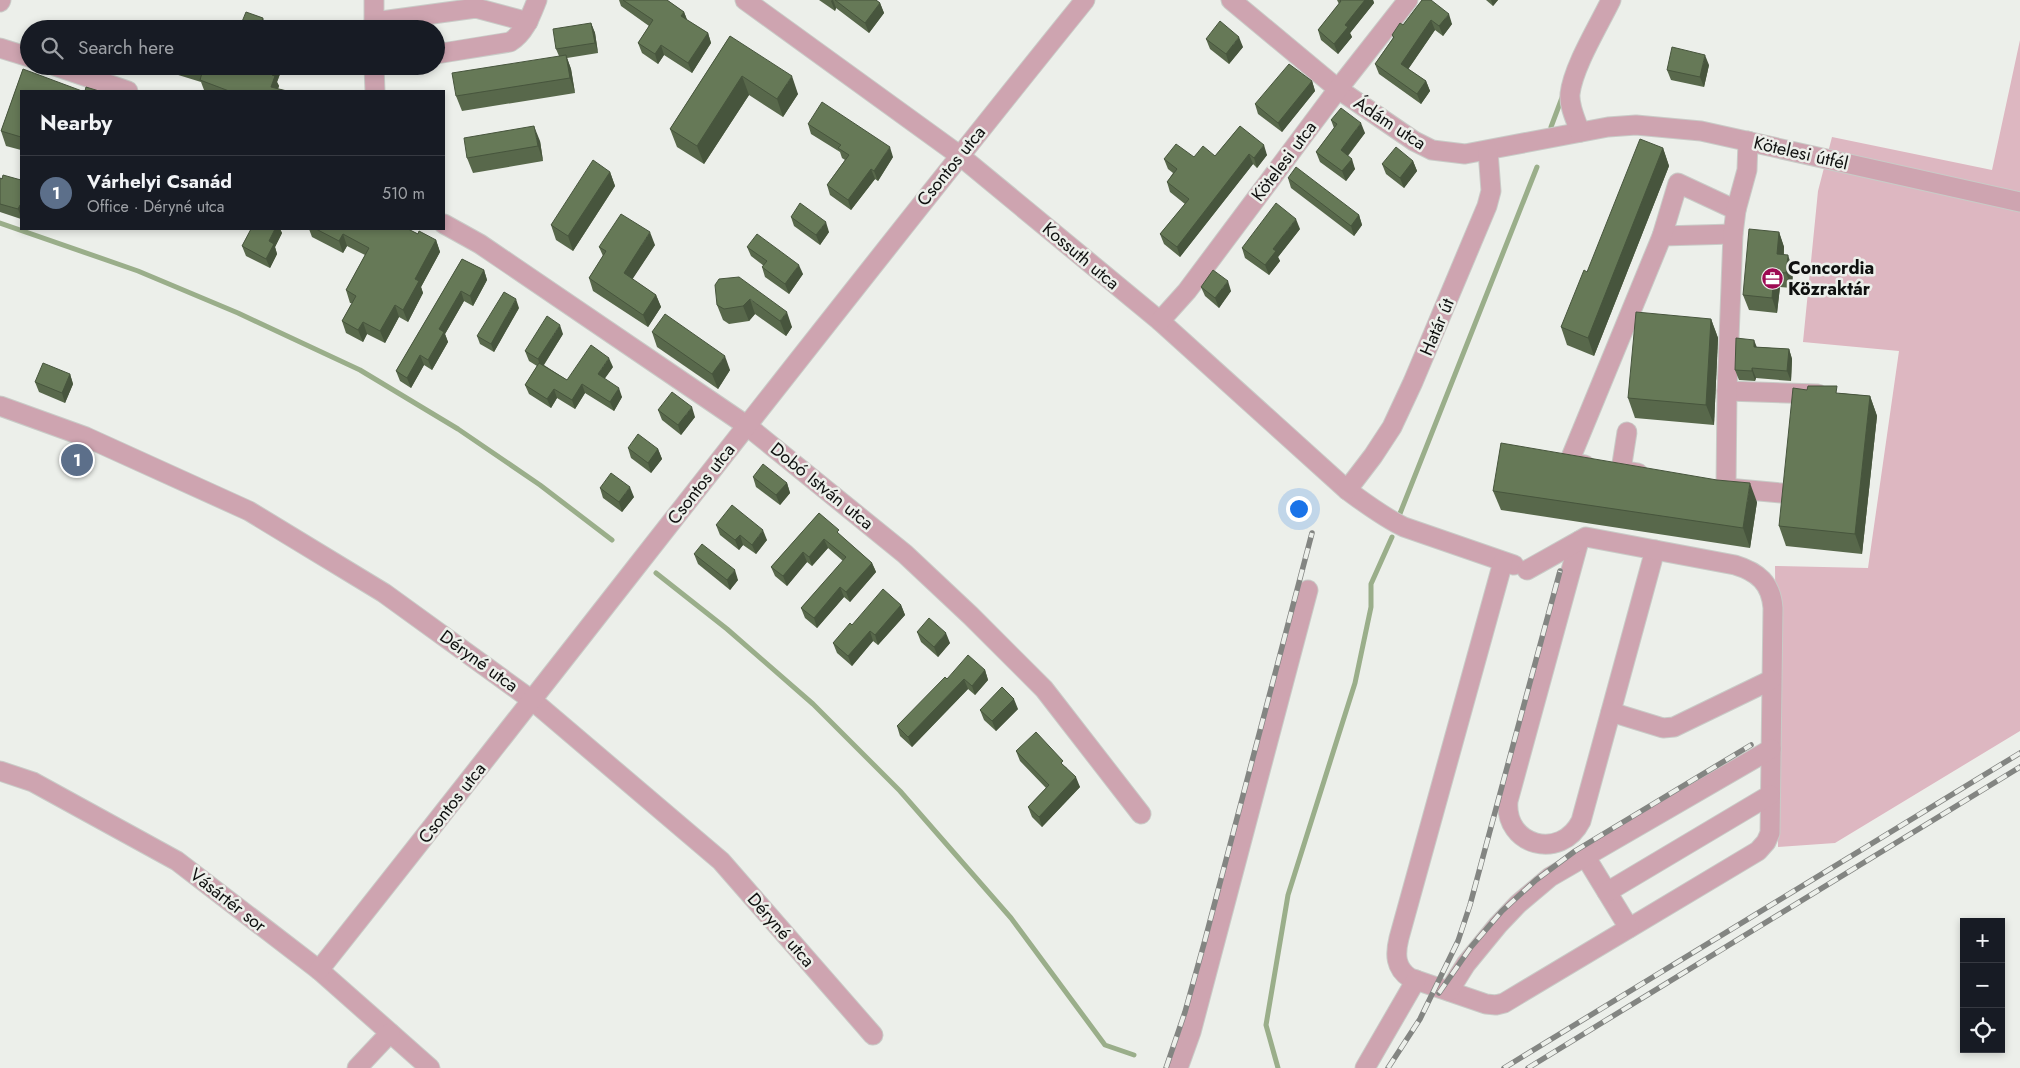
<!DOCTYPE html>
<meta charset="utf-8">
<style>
body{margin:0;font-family:Jost,sans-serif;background:#20242c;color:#f1f3f6}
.controls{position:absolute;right:15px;bottom:15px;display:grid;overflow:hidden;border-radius:0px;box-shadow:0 2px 8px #0003}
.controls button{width:45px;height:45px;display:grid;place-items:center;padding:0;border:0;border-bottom:1px solid #363941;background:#171b24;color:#f1f3f6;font:25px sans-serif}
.you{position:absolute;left:1298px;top:508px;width:18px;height:18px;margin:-12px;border:4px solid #fff;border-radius:50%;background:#1a73e8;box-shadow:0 0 0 8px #1a73e833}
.badge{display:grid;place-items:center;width:32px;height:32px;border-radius:50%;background:#8c9099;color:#fff;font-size:16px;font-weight:700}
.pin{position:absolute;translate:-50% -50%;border:2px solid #fff;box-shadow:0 1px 5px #0006}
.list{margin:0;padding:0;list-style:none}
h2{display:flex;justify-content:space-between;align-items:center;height:65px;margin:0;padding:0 20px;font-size:21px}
h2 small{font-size:16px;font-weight:400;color:#9ea1a6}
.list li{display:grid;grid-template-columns:32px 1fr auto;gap:15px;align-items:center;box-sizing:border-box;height:75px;padding:0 20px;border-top:1px solid #363941}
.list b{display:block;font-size:19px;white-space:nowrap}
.list p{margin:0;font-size:16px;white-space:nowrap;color:#9ea1a6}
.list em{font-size:16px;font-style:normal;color:#9ea1a6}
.icon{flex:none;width:28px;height:28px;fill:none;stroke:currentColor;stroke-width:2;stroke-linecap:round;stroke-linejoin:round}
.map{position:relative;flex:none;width:2020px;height:1068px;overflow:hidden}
.search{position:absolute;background:#171b24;box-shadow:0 2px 8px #0003;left:20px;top:20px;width:425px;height:55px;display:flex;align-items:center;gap:12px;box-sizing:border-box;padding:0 18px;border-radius:28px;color:#9ea1a6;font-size:19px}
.panel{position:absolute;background:#171b24;box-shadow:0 2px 8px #0003;left:20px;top:90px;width:425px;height:140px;border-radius:0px}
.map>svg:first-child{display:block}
.green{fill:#ddb7c1}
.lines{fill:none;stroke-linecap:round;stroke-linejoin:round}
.stream{stroke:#9aae8a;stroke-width:5}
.minor-casing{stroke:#c9cbc7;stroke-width:21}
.minor{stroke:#cea4b0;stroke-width:19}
.rail-casing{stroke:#838582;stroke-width:5.5}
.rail{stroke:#ecefea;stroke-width:4;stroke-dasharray:11;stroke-linecap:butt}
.wall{fill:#58684b}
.shaded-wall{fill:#47553d}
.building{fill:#667957;stroke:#47553d}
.labels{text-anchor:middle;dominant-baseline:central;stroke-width:5;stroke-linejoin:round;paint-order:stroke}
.street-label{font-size:18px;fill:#0f100f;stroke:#ecefea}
.poi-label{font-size:18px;font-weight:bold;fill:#0f100f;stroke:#ecefea;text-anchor:start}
</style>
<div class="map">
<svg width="2020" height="1068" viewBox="0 0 2020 1068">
<rect width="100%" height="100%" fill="#ecefea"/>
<polygon class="green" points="2020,40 2020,731 1835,843 1778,847 1775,566 1868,568 1899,351 1803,342 1818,191 1832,137 1992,170"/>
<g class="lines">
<g class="stream">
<polyline points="1551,127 1563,95"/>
<polyline points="0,223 138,271 238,313 360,370 458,429 540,485 612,540"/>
<polyline points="1399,516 1537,167"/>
<polyline points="656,573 727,629 813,704 900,791 1011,918 1105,1045 1134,1055"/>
<polyline points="1278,1068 1266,1025 1288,895 1355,683 1371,607 1371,584 1392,537"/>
</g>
<defs>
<g id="minor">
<polyline points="374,0 374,29"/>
<path d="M745,0L959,155L1160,321L1347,490C1365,503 1383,517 1404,527L1514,565"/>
<polyline points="1231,0 1338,89 1414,141 1432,150 1465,154 1608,127 1636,125 1701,131 2020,202"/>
<polyline points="0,2 1,0"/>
<polyline points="374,22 476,8 528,22"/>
<polyline points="0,48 29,57"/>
<path d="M436,54L510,42C525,33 531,15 537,0"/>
<polyline points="55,66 128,91"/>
<polyline points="374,66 375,91"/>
<path d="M1580,132C1576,120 1569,107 1570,94C1573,67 1599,25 1611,0"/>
<polyline points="444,224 480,244 746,425 905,554 971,616 1044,689 1141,814"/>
<polyline points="1662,236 1733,234"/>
<polyline points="1160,321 1187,291 1338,89 1408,0"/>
<polyline points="1727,391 1818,394"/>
<polyline points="0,406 86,437 249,511 384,593 533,701 721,861 873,1035"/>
<polyline points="1627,432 1621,470 1638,473"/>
<polyline points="1585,465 1569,462 1662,236 1678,183 1736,210"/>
<polyline points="1726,488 1727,391 1733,234 1736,210 1747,170 1748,141"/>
<polyline points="1727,488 1781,493"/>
<polyline points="1347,490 1373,456 1392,427 1413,382 1487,206 1491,191 1488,151"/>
<path d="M1579,541L1508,801C1504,846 1561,861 1581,821L1655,550"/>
<path d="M1503,562L1399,938C1395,954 1395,968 1410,978L1486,1004L1496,1005L1504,1003L1758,851L1766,842L1770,833L1773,608C1771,583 1758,572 1735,565L1586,537L1527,570"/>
<polyline points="1611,712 1663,728 1674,727 1771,680"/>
<polyline points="0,771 33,782 177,861 319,970 430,1068"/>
<polyline points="1585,856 1629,928"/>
<polyline points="1607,892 1770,795"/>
<path d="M319,970C575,648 826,320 1085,0"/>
<polyline points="1449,991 1466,964 1498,925 1518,904 1550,877 1771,749"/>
<polyline points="357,1068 390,1033"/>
<polyline points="1178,1068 1191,1032 1308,590"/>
<polyline points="1365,1068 1416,980"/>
</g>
</defs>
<use href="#minor" class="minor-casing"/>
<use href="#minor" class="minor"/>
<defs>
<g id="rail">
<polyline points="1439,993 1471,947 1502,911 1536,880 1575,851 1751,745"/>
<polyline points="1166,1068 1185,1012 1205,940 1312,533"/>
<polyline points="1388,1068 1420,1019 1458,941 1470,905 1560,571"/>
<polyline points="1504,1068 2020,753"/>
<polyline points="1528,1068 2020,767"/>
</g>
</defs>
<use href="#rail" class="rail-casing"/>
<use href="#rail" class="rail"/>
</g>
<g class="wall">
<polygon points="619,0 667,0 684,12 687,20 708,33 711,43 692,73 664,55 658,64 642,53 638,43 649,26 621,6"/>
<polygon points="819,0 876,0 880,3 884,13 869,33 836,8 835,11"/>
<polygon points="1337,0 1373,0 1374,3 1350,33 1352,37 1338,54 1321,40 1318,30 1339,4"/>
<polygon points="1422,0 1452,24 1443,36 1435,30 1408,69 1426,81 1430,91 1421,104 1379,74 1375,64 1393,38 1392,35 1403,25"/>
<polygon points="1486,0 1498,0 1493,6"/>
<polygon points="591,23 595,33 598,53 567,58 571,69 575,93 462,111 456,96 559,56 556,49"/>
<polygon points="730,36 798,94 783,117 749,95 704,164 677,147 670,129"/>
<polygon points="1206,39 1243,47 1229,64 1210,49"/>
<polygon points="1709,65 1704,87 1671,80 1667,70"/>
<polygon points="149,66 283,66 277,82 279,86 278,89 287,91 207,91 204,90 201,82"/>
<polygon points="23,69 21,91 21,150 6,146 1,131"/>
<polygon points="1312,81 1315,91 1282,132 1258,114 1255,104"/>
<polygon points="1331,120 1365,133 1348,156 1355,169 1346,181 1320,162 1316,152 1334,128"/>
<polygon points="808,124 893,157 878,181 875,179 851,210 830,195 827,185 845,160 842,158 840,152 811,134"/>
<polygon points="1240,126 1267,155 1257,168 1253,164 1180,257 1164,244 1160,234 1185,204 1170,192 1167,182 1173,173 1168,169 1164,159 1215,156"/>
<polygon points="540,141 543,161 473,173 467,158"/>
<polygon points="1663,148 1669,166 1594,356 1567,345 1561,327 1587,272"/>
<polygon points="1413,161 1417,171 1404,188 1386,174 1382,164"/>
<polygon points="610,172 615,186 573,251 556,240 551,225"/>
<polygon points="0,178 21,180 21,219 0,212"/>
<polygon points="1288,178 1359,215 1362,225 1354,236 1291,188"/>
<polygon points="791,217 829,232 820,245 794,226"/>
<polygon points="251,229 280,229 282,233 275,247 277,254 270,268 246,256 242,246"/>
<polygon points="309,229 408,229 418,234 436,240 440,252 421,287 423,293 408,322 399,317 385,343 367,334 363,342 346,333 342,321 352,303 350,303 346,290 365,255 347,246 343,253 312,237"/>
<polygon points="1300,229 1278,257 1280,261 1269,275 1245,258 1242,248"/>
<polygon points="1779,232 1784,247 1784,254 1793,270 1792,288 1780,287 1777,313 1749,310 1743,295"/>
<polygon points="655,245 632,279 656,295 661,307 648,327 593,291 589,278 603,256 599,247"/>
<polygon points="747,247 803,274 789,294 765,277 762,267 764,266 751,256"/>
<polygon points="462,259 484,270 487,280 473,306 464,301 445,334 448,342 432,370 424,365 411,388 400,381 396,371"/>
<polygon points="719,279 792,327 786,336 755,314 749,321 729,324 723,320 717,305"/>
<polygon points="1201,287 1231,291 1219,308 1205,296"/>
<polygon points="519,308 494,352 480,344 477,336"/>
<polygon points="1711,319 1718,338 1714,425 1635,418 1628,398"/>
<polygon points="652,332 730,370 718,389 657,347"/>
<polygon points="563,334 544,365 567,380 613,367 604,379 622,397 614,411 585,393 575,409 557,398 551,408 529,394 525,385 537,366 529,361 525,351"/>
<polygon points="1757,347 1789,349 1792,359 1791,381 1756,378 1755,381 1739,380 1735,370"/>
<polygon points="70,374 73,384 65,403 39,392 35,382"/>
<polygon points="1839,393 1870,396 1877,416 1862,554 1786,546 1779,526"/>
<polygon points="658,410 695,417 681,435 662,420"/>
<polygon points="628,448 658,449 662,459 651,473 631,458"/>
<polygon points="753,477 787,483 790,493 780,505 756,487"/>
<polygon points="600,488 634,497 622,512 603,498"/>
<polygon points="1493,491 1757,502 1750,548 1501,510"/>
<polygon points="819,513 841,536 872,563 876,572 850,602 844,597 817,628 805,618 801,608 843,561 828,548 812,566 807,562 787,586 775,576 771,567"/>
<polygon points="716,525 767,540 756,554 743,545 739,550 720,535"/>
<polygon points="694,554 738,580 730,590 698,564"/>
<polygon points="901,605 905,615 878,645 873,641 852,666 837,653 833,643 852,625"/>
<polygon points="917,632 950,643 938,657 921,642"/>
<polygon points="985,670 988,680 975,695 968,689 912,747 900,736 897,726 947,679"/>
<polygon points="1018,709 996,731 984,720 980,710"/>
<polygon points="1016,751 1066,767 1080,787 1042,827 1032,817 1028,807 1046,788 1020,761"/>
</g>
<g class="shaded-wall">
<polygon points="832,0 833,0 836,8 835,11 831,1"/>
<polygon points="1365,0 1373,0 1374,3 1350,33 1352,37 1338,54 1334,44 1345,25"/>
<polygon points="1491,0 1498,0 1493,6"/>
<polygon points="880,3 884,13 869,33 865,23"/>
<polygon points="684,12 688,22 681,16"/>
<polygon points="1449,14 1452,24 1443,36 1439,26"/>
<polygon points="263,18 267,29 259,29"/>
<polygon points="1431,20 1435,30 1405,74 1401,64"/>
<polygon points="591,23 595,33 598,53 595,43"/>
<polygon points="708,33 711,43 692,73 688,63"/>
<polygon points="1239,37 1243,47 1229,64 1226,54"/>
<polygon points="661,45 664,55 658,64 655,54"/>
<polygon points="566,55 571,69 575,93 570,78"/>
<polygon points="1705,55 1709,65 1704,87 1700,77"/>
<polygon points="276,66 283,66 277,82 279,86 277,91 271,87 272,75"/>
<polygon points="742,76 749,95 704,164 697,146"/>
<polygon points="792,76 798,94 783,117 777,99"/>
<polygon points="1312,81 1315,91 1282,132 1278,123"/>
<polygon points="1426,81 1430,91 1421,104 1417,94"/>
<polygon points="1361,123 1365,133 1344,160 1341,150"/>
<polygon points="534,126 540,141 543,161 538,146"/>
<polygon points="1264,145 1267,155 1257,168 1254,158"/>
<polygon points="890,147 893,157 878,181 874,171"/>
<polygon points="1663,148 1669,166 1594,356 1588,338"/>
<polygon points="1249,154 1253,164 1180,257 1177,247"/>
<polygon points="1352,159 1355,169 1346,181 1342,171"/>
<polygon points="1413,161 1417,171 1404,188 1400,178"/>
<polygon points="871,169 875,179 851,210 848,200"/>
<polygon points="610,172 615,186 573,251 568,236"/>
<polygon points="20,205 21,210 21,217 18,209"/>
<polygon points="1359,215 1362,225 1354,236 1351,226"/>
<polygon points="1296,219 1300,229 1278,257 1280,261 1269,275 1265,265 1273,249"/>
<polygon points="826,222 829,232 820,245 816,235"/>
<polygon points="275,229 280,229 282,233 275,247 277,254 270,268 266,259 269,241"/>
<polygon points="650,232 655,245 628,286 624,273"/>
<polygon points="1779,232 1784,247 1782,269 1777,254"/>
<polygon points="343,234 347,246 343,253 339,241"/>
<polygon points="436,240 440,252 421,287 423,293 408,322 403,310 415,279"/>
<polygon points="1788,255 1793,270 1792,288 1786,273"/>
<polygon points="799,265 803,274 789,294 785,284"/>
<polygon points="484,270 487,280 473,306 470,296"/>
<polygon points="1774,272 1780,287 1777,313 1772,298"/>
<polygon points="1228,281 1231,291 1219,308 1215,298"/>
<polygon points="461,291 464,301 445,334 448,342 432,370 428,360 439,329"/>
<polygon points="656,295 661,307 648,327 643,315"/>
<polygon points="516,299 519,308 494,352 491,344"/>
<polygon points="750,299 755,314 749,321 743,306"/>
<polygon points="395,305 399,317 385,343 380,331"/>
<polygon points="787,312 792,327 786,336 780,321"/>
<polygon points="1711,319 1718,338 1714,425 1706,405"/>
<polygon points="363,322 367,334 363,342 358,330"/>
<polygon points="560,325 563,334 541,369 538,359"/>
<polygon points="1754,340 1758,350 1754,347"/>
<polygon points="1789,349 1792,359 1791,381 1787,371"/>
<polygon points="420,355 424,365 411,388 407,378"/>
<polygon points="725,356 730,370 718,389 712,374"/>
<polygon points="609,358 613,367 601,384 598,374"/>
<polygon points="1752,368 1756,378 1755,381 1752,371"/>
<polygon points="70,374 73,384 65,403 62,393"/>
<polygon points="582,384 585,393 575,409 572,400"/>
<polygon points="619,388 622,397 614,411 610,402"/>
<polygon points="554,389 557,398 551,408 547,399"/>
<polygon points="1870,396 1877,416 1862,554 1855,534"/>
<polygon points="692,407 695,417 681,435 678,425"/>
<polygon points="658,449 662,459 651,473 648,463"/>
<polygon points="787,483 790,493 780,505 776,495"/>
<polygon points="1750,483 1757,502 1750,548 1743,528"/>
<polygon points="630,487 634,497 622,512 619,502"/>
<polygon points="763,530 767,540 756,554 752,545"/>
<polygon points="740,535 743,545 739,550 735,540"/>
<polygon points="824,539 828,548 812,566 809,557"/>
<polygon points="803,552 807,562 787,586 783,576"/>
<polygon points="872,563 876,572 850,602 846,592"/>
<polygon points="735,570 738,580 730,590 727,580"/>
<polygon points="840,587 844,597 817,628 814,618"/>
<polygon points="901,605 905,615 878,645 875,635"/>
<polygon points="870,631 873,641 852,666 848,656"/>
<polygon points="946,633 950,643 938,657 934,647"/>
<polygon points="985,670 988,680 975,695 972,686"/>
<polygon points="964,679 968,689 912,747 908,737"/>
<polygon points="1014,699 1018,709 996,731 992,721"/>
<polygon points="1076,777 1080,787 1042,827 1039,817"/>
</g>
<g class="building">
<polygon points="623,0 667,0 684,12 681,16 708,33 688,63 661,45 655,54 638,43 653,20"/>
<polygon points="835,0 876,0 880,3 865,23"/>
<polygon points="1340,0 1365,0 1345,25 1348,27 1334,44 1318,30 1341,1"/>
<polygon points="1422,0 1431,0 1449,14 1439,26 1431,20 1401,64 1426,81 1417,94 1375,64 1394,37 1392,35 1400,23 1403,25"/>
<polygon points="246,12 263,18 259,29 239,29"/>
<polygon points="1220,21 1239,37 1226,54 1206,39"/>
<polygon points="119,23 137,29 117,29"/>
<polygon points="591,23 595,43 556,49 553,29"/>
<polygon points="730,36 792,76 777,99 742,76 697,146 670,129"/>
<polygon points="1672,47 1705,55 1700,77 1667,70"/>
<polygon points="566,55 570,78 456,96 452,73"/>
<polygon points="1289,64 1312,81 1278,123 1255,104"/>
<polygon points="178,66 276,66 272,75 275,76 271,87 287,91 229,91 200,80 202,73"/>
<polygon points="23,69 82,91 21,91 21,137 1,131"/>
<polygon points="86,87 99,91 85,91"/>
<polygon points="822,102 890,147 874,171 871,169 848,200 827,185 849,155 838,148 841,145 808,124"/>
<polygon points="1341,108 1361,123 1341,150 1352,159 1342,171 1316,152 1337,124 1331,120"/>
<polygon points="534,126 538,146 467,158 464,138"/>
<polygon points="1240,126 1264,145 1254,158 1249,154 1177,247 1160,234 1189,199 1167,182 1177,169 1164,159 1176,144 1194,157 1203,146 1215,156"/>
<polygon points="1640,139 1663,148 1588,338 1561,327 1584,270 1587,272"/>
<polygon points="1396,147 1413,161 1400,178 1382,164"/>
<polygon points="593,160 610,172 568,236 551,225"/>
<polygon points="1296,167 1359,215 1351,226 1288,178"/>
<polygon points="3,175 21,180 21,206 20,205 18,209 0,204 0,178 2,179"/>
<polygon points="800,203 826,222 816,235 791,217"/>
<polygon points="1276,203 1296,219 1273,249 1276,251 1265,265 1242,248"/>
<polygon points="621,214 650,232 624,273 656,295 643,315 589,278 606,251 599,247"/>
<polygon points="251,229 275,229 269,241 274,244 266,259 242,246"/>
<polygon points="316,229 408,229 418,234 419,231 436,240 415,279 419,281 403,310 395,305 380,331 363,322 358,330 342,321 356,296 346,290 369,248 343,234 339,241"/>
<polygon points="1749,229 1779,232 1777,254 1788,255 1786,273 1774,272 1772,298 1743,295"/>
<polygon points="757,234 799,265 785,284 762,267 767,261 747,247"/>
<polygon points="462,259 484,270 470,296 461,291 439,329 444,332 428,360 420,355 407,378 396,371"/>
<polygon points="1213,270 1228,281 1215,298 1201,287"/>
<polygon points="739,277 787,312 780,321 750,299 743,306 724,309 717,305 715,285 719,279"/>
<polygon points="504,292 516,299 491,344 477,336"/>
<polygon points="1636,312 1711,319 1706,405 1628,398"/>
<polygon points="665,314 725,356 712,374 652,332"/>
<polygon points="547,316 560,325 538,359 525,351"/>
<polygon points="1736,338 1754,340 1754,347 1789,349 1787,371 1752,368 1752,371 1735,370"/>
<polygon points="591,345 609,358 598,374 619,388 610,402 582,384 572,400 554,389 547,399 525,385 539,363 567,380"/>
<polygon points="43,363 70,374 62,393 35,382"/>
<polygon points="1808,386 1837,386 1836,393 1870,396 1855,534 1779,526 1793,388 1807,390"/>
<polygon points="672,392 692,407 678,425 658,410"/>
<polygon points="638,434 658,449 648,463 628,448"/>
<polygon points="1501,443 1717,480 1750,483 1743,528 1493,491"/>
<polygon points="763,464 787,483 776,495 753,477"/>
<polygon points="611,473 630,487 619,502 600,488"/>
<polygon points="732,505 763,530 752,545 740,535 735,540 716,525"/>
<polygon points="819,513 839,530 837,532 872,563 846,592 840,587 814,618 801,608 846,557 824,539 809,557 803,552 783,576 771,567"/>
<polygon points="702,544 735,570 727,580 694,554"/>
<polygon points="883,589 901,605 875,635 870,631 848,656 833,643 850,623 852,625"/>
<polygon points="929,618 946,633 934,647 917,632"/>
<polygon points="968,655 985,670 972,686 964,679 908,737 897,726 945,677 947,679"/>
<polygon points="1002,687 1014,699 992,721 980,710"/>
<polygon points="1036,732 1063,761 1061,763 1076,777 1039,817 1028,807 1049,785 1016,751"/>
</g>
<defs>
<symbol id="office-disc" viewBox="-11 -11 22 22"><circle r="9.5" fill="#9e0a53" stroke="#ecefea"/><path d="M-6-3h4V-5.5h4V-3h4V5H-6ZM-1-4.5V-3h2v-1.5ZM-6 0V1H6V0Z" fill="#fff"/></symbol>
</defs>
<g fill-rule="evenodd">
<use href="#office-disc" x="1760" y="266" width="25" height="25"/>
</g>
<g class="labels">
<g class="street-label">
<text transform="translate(1390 123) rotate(33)">Ádám utca</text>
<text transform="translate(1801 153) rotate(13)">Kötelesi útfél</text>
<text transform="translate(1284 161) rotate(-53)">Kötelesi utca</text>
<text transform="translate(951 166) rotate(-51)">Csontos utca</text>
<text transform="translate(1081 256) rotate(40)">Kossuth utca</text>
<text transform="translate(1437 327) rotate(-67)">Határ út</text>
<text transform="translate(701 484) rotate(-52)">Csontos utca</text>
<text transform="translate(822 486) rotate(39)">Dobó István utca</text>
<text transform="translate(479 661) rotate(36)">Déryné utca</text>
<text transform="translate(452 803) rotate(-52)">Csontos utca</text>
<text transform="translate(228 900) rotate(38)">Vásártér sor</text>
<text transform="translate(781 930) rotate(49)">Déryné utca</text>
</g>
<g class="poi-label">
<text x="1788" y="268">Concordia<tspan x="1788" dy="21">Közraktár</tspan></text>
</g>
</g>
</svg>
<div class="controls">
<button>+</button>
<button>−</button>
<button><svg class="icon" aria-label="locate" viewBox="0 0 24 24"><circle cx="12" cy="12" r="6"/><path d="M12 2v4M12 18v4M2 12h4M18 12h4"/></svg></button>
</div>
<div class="you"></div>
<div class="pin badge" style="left:77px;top:460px;background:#5c6f8a">1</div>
<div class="search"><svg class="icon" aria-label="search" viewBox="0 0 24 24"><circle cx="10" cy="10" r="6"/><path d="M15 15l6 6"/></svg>Search here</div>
<section class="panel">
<h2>Nearby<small></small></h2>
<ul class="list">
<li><span class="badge" style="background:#5c6f8a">1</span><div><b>Várhelyi Csanád</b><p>Office · Déryné utca</p></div><em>510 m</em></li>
</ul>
</section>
</div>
